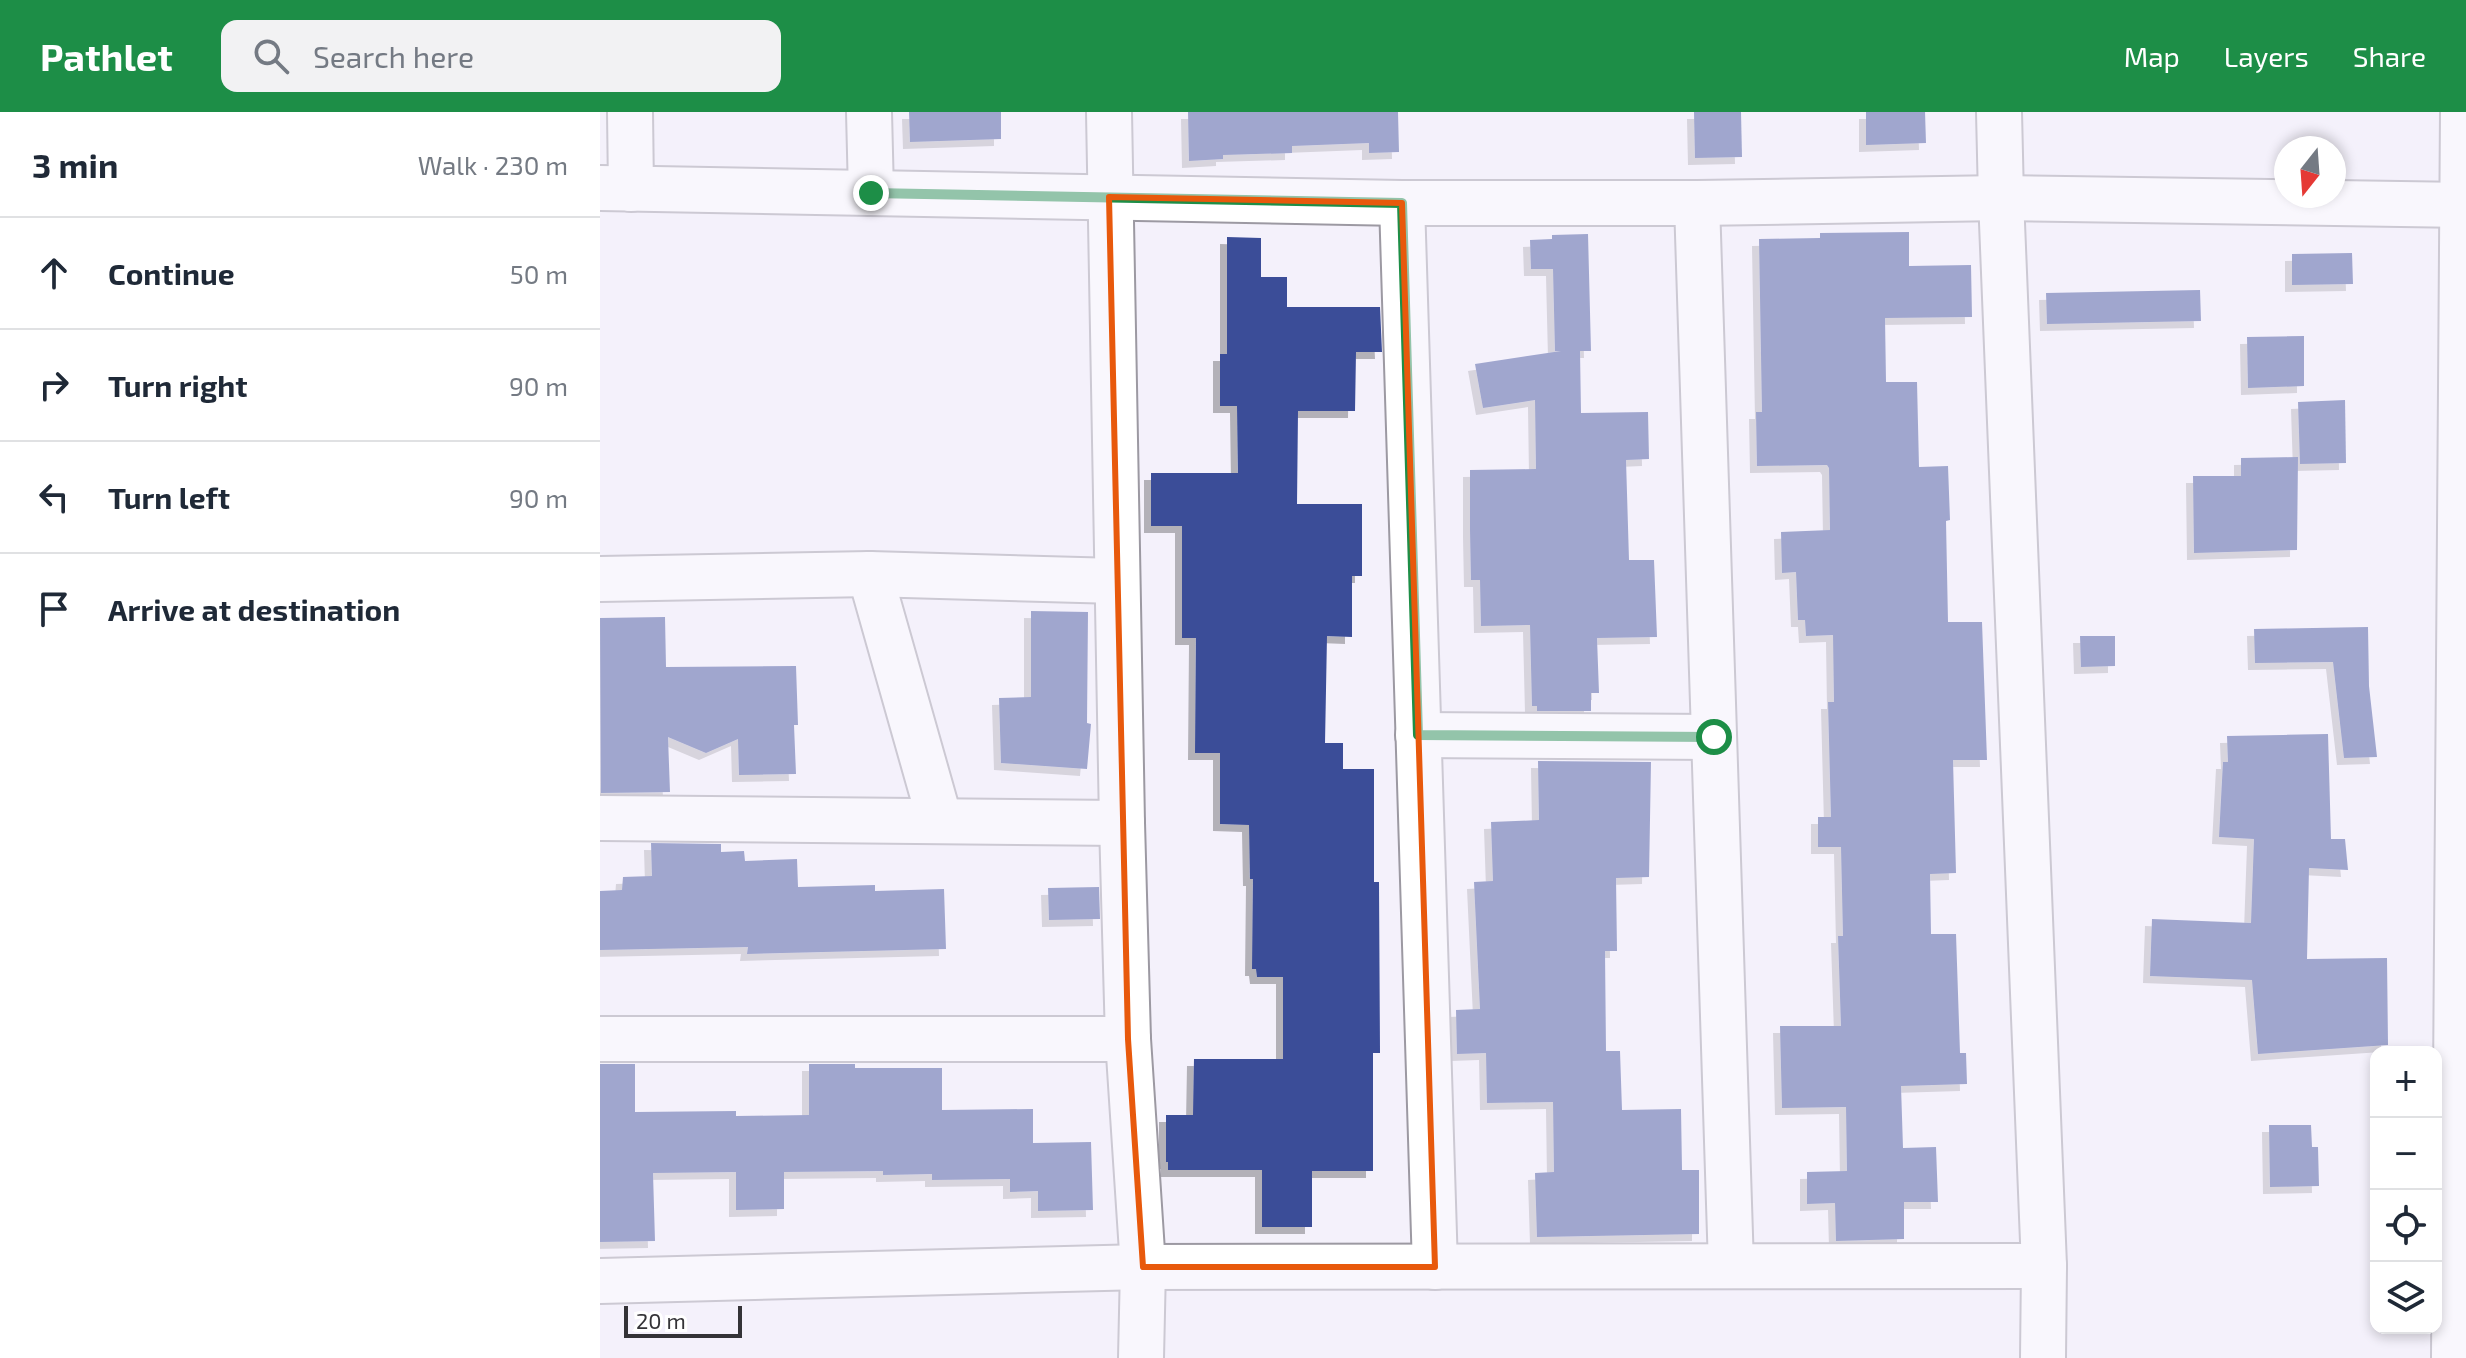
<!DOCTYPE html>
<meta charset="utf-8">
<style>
body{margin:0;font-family:"Exo 2",sans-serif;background:#f2f2f3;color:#1f2937}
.controls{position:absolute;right:24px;bottom:24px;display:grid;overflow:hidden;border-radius:16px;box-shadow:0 4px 12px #0003}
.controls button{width:72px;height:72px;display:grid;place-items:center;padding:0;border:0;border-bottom:2px solid #e0e1e3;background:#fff;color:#1f2937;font:40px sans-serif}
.compass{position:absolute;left:1674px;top:24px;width:72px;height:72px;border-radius:50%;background:#fff;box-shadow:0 4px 12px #0003;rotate:197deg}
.scale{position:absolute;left:24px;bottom:20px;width:118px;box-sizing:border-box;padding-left:8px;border:4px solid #343337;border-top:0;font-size:22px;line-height:28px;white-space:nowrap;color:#343337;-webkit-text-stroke:6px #fff;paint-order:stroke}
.stop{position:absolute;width:24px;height:24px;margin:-18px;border:6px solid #1d8e47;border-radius:50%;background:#fff}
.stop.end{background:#1d8e47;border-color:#fff;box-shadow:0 2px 8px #0008}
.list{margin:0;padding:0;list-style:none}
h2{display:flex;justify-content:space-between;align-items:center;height:104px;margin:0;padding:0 32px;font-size:34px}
h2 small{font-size:26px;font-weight:400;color:#747a83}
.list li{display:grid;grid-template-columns:52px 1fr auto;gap:24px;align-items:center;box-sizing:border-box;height:112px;padding:0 32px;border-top:2px solid #e0e1e3}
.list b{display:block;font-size:30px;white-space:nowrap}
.list em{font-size:26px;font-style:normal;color:#747a83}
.icon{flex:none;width:44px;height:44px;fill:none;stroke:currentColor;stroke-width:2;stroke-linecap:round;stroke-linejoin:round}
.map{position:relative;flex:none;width:1866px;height:1246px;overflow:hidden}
header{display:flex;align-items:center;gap:48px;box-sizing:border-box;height:112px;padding:0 40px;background:#1d8e47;color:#fff}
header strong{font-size:38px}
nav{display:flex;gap:44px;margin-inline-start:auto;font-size:28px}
.search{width:560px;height:72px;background:#f2f2f3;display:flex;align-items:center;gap:20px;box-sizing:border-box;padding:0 28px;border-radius:16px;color:#747a83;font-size:30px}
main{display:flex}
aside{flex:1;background:#fff}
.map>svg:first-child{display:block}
.building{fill:#3b4d98;filter:url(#shadow)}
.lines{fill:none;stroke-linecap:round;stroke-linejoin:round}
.street-casing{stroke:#9c99a2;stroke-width:48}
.secondary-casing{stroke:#9c99a2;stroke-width:48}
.street{stroke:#fff;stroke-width:44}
.secondary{stroke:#fff;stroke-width:44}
.route{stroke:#1d8e47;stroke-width:10}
.marked{fill:none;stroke:#e8590c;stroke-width:6;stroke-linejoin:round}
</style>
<header>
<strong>Pathlet</strong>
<div class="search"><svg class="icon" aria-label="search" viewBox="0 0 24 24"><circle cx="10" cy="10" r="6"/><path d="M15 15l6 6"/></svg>Search here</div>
<nav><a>Map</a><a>Layers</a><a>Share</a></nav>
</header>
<main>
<aside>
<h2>3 min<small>Walk · 230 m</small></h2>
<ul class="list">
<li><svg class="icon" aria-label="ahead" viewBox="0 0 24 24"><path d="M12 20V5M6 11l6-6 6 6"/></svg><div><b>Continue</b></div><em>50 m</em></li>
<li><svg class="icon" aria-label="right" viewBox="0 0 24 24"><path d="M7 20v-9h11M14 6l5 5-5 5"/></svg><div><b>Turn right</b></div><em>90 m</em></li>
<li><svg class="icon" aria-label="left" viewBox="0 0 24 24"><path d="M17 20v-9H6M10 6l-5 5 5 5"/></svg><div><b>Turn left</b></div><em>90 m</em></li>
<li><svg class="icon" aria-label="arrive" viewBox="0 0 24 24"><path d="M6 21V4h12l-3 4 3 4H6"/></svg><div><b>Arrive at destination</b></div></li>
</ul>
</aside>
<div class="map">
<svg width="1866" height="1246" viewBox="0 0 1866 1246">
<defs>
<filter id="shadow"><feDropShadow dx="-7" dy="7" stdDeviation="0" flood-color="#0004"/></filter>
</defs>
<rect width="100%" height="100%" fill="#f4f1fb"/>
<g class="building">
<polygon points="309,0 401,0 401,27 310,30"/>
<polygon points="588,0 798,0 799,40 769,41 769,31 692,34 692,41 623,43 623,47 589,49"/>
<polygon points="1094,0 1141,0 1142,45 1095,46"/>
<polygon points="1266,0 1325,0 1326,31 1266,33"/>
<polygon points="1309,120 1309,154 1371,153 1372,205 1285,206 1286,270 1317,270 1319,355 1348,354 1350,408 1346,409 1348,510 1382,510 1387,648 1353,648 1356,761 1330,762 1331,822 1356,822 1360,941 1366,941 1367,972 1301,974 1303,1036 1336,1035 1338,1090 1304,1090 1304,1127 1236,1129 1235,1091 1207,1092 1207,1060 1247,1059 1246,995 1182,996 1180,914 1241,914 1238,824 1243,824 1241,735 1218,735 1218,705 1231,705 1228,590 1234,590 1233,523 1206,524 1205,508 1198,508 1196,460 1182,461 1181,420 1230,418 1229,356 1227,353 1157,354 1156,300 1162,300 1159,127 1220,126 1220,121"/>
<polygon points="988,122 991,239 980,239 981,301 1048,300 1049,347 1026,348 1029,448 1054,448 1057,525 997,526 999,581 991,581 991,599 937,599 937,594 932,594 930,513 881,514 880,468 871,468 870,418 870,358 936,357 935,288 883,296 875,252 961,239 955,239 953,157 931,157 930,128 952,127 952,123"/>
<polygon points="627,125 661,126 661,165 687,165 687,195 780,195 782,240 756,240 755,299 698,299 697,392 762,392 762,464 752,464 752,525 727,524 725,631 743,631 743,657 774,657 774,770 779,770 780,941 773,941 773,1059 712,1059 712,1115 662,1115 662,1058 568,1058 568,1050 566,1050 566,1003 593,1003 594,947 683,947 683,865 657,865 656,857 652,857 653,767 650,767 649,713 620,712 620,641 595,641 596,526 582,526 582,414 551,414 551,361 638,361 637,294 620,294 620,242 627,242"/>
<polygon points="1752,141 1753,172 1692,173 1692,142"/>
<polygon points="1600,178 1601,209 1447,212 1446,181"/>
<polygon points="1704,224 1704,274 1648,276 1647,225"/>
<polygon points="1745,288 1746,351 1700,352 1698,290"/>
<polygon points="1698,345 1697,438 1594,441 1593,364 1641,364 1641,346"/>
<polygon points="431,499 488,500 487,611 491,612 487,657 401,651 399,586 431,585"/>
<polygon points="65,505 66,555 196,554 198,613 194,613 196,662 139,663 138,627 106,641 68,625 70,680 1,681 0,506"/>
<polygon points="1768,515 1769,574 1777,645 1744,646 1733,550 1655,551 1654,517"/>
<polygon points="1480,524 1515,524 1515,554 1481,555"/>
<polygon points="1728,622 1731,727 1745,727 1748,758 1709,756 1707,847 1787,846 1788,933 1658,942 1652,868 1550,864 1552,807 1651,811 1654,727 1619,725 1623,650 1628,650 1627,624"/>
<polygon points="938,649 1051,650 1049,765 1016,766 1017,839 1005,839 1006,939 1020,939 1022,998 1081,997 1082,1058 1099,1058 1099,1122 937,1125 935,1061 954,1060 953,990 887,991 886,941 857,942 856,898 880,897 874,770 893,769 891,710 939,708"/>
<polygon points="51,731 121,732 121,740 144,739 145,749 197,747 198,775 275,773 275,779 344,777 346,837 147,842 148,835 0,838 0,779 22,778 23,765 52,764"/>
<polygon points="499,775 500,807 449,808 448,776"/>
<polygon points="0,952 35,952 35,1000 136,999 136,1004 209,1003 209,952 255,952 255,956 342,956 342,998 433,997 433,1031 491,1030 493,1098 438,1099 438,1079 410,1080 410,1067 332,1068 332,1062 283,1063 283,1059 184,1060 184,1097 136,1098 136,1060 53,1061 55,1129 0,1130"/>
<polygon points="1669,1013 1711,1013 1712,1035 1718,1035 1719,1074 1670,1075"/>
</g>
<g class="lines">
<defs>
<g id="street">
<polyline points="30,0 31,77"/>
<polyline points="269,0 271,81"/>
<polyline points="509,0 522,711 528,927 543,1155 541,1246"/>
<polyline points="1399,0 1401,86 1444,1154 1443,1246"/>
<polyline points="0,76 802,91 1097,91 1401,86 1866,93"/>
<polyline points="802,91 835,1155"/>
<polyline points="1097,91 1131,1154"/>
<polyline points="270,462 340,709"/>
<polyline points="0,467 270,462 517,469"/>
<polyline points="818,623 1114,625"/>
<polyline points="0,706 522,711"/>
<polyline points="0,927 528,927"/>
<polyline points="0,1169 543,1155 1444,1154"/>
</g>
<polyline id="secondary" points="1854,1246 1863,0"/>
</defs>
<use href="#street" class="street-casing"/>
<use href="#secondary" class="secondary-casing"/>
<use href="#street" class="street"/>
<use href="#secondary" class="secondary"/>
</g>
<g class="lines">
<polyline class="route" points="271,81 802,91 818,623 1114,625"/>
</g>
<path d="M0 0H1866V1246H0ZM509,85L802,91L835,1155H543L528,927Z" fill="#f4f1fb" fill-opacity=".55" fill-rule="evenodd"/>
<path class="marked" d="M509,85L802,91L835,1155H543L528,927Z"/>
</svg>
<div class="controls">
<button>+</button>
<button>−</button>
<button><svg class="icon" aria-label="locate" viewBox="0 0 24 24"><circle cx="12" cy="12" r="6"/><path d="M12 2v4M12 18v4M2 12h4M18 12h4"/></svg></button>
<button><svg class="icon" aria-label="layers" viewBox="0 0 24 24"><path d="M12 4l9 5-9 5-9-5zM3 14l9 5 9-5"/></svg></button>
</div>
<svg class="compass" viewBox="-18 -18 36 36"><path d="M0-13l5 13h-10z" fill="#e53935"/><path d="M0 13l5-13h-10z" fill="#747a83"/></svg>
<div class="scale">20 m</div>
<div class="stop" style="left:1114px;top:625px"></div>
<div class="stop end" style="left:271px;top:81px"></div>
</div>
</main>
